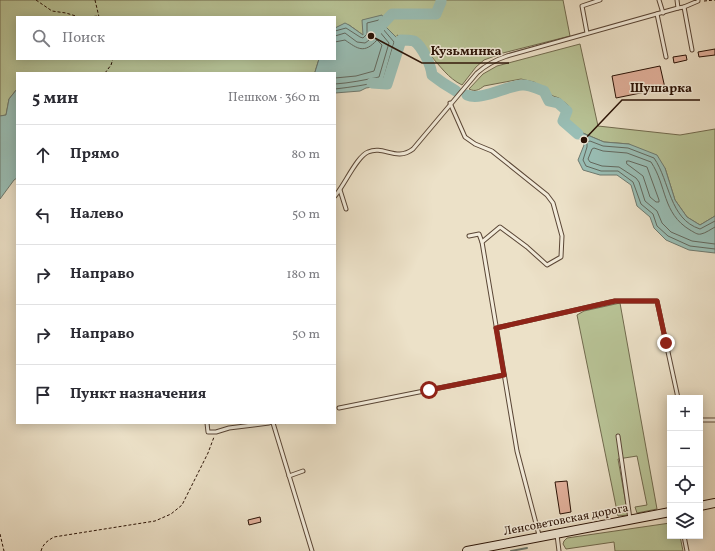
<!DOCTYPE html>
<html lang="ru">
<meta charset="utf-8">
<style>
body{margin:0;font-family:Vollkorn,serif;background:#f2f2f3;color:#2b2b33}
.controls{position:absolute;right:12px;bottom:12px;display:grid;overflow:hidden;border-radius:0px;box-shadow:0 2px 10px #0003}
.controls button{width:36px;height:36px;display:grid;place-items:center;padding:0;border:0;border-bottom:1px solid #e1e1e2;background:#fff;color:#2b2b33;font:20px sans-serif}
.stop{position:absolute;width:12px;height:12px;margin:-9px;border:3px solid #8f2418;border-radius:50%;background:#fff}
.stop.end{background:#8f2418;border-color:#fff;box-shadow:0 1px 4px #0008}
.list{margin:0;padding:0;list-style:none}
h2{display:flex;justify-content:space-between;align-items:center;height:52px;margin:0;padding:0 16px;font-size:17px}
h2 small{font-size:13px;font-weight:400;color:#7c7c81}
.list li{display:grid;grid-template-columns:26px 1fr auto;gap:12px;align-items:center;box-sizing:border-box;height:60px;padding:0 16px;border-top:1px solid #e1e1e2}
.list b{display:block;font-size:15px;white-space:nowrap}
.list em{font-size:13px;font-style:normal;color:#7c7c81}
.icon{flex:none;width:22px;height:22px;fill:none;stroke:currentColor;stroke-width:2;stroke-linecap:round;stroke-linejoin:round}
.map{position:relative;flex:none;width:715px;height:551px;overflow:hidden}
.search{position:absolute;background:#fff;box-shadow:0 2px 10px #0003;left:16px;top:16px;width:320px;height:44px;display:flex;align-items:center;gap:10px;box-sizing:border-box;padding:0 14px;border-radius:0px;color:#7c7c81;font-size:15px}
.panel{position:absolute;background:#fff;box-shadow:0 2px 10px #0003;left:16px;top:72px;width:320px;height:352px;border-radius:0px}
.map>svg:first-child{display:block}
.green{fill:#b8c396;stroke:#716a4e}
.water{fill:#99beb5;stroke:#6d796f}
.lines{fill:none;stroke-linecap:round;stroke-linejoin:round}
.shore{stroke:#62685e;stroke-width:1}
.stream{stroke:#6d796f;stroke-width:2}
.river{stroke:#99beb5;stroke-width:11}
.building{fill:#e1b09b;stroke:#2a1206}
.lane-casing{stroke:#5a4636;stroke-width:5}
.secondary-casing{stroke:#2a1206;stroke-width:10}
.path{stroke:#2a1206;stroke-width:1;stroke-dasharray:3 2;stroke-linecap:butt}
.lane{stroke:#f3ecdb;stroke-width:3}
.secondary{stroke:#f3ecdb;stroke-width:8}
.route{stroke:#8f2418;stroke-width:5}
.labels{text-anchor:middle;dominant-baseline:central;stroke-width:3;stroke-linejoin:round;paint-order:stroke}
.street-label{font-size:12px;fill:#2a1206;stroke:#f3ecdb}
.leader{fill:none;stroke:#2a1206;stroke-width:1.5}
.callout-dot{fill:#2a1206;stroke:#f3ecdb;stroke-width:1.5}
.callout-label{font-size:13px;text-anchor:middle;font-weight:bold;fill:#2a1206;stroke:#f3ecdb;stroke-width:3;stroke-linejoin:round;paint-order:stroke}
</style>
<div class="map">
<svg width="715" height="551" viewBox="0 0 715 551">
<rect width="100%" height="100%" fill="#ece1c8"/>
<filter id="stains"><feTurbulence type="fractalNoise" baseFrequency=".005" numOctaves="4"/><feColorMatrix values="0 0 0 0 .2 0 0 0 0 .09 0 0 0 0 .02 0 0 0 .5 -.17"/></filter>
<radialGradient id="worn" r=".72"><stop offset=".6" stop-color="#630" stop-opacity="0"/><stop offset="1" stop-color="#630" stop-opacity=".3"/></radialGradient>
<g class="green">
<path d="M0,0H563L570,36L503,53L484,60L476,67L462,85C448,78 441,67 430,55L425,61L420,52L421,47L416,46L413,43L397,35L399,40L386,27L363,35L349,25L335,28V17H17V59H319L315,72L314,73H17V89L9,99L6,115L0,116Z"/>
<path d="M580,44L598,126L680,135L715,129V216L700,225L687,217L675,200L665,168L629,144L604,142L578,131L566,119L570,111L568,105L559,98L553,96L544,88L534,82L521,79L484,86C479,90 475,92 469,89L483,74L497,66Z"/>
<polygon points="620,303 657,509 637,513 635,507 647,505 637,456 618,459 628,515 618,516 577,315 584,311"/>
<polygon points="670,523 670,536 680,536 683,551 615,551 614,542 566,549 563,544 564,541 567,538"/>
</g>
<g class="water">
<polygon points="382,15 386,27 399,40 386,85 366,88 360,91 335,93 335,73 314,73 315,72 319,59 335,59 335,28 345,23 349,25 363,35 362,20"/>
<polygon points="17,89 17,178 14,180 0,199 0,116 6,115 9,99"/>
<polygon points="568,122 578,131 604,142 629,144 657,155 665,168 675,200 687,217 700,225 715,216 715,253 689,250 666,240 654,228 650,217 637,206 631,185 617,175 600,175 583,170 578,160 584,145 576,134 566,125"/>
</g>
<g class="lines">
<g class="shore">
<path d="M335,31L346,28L360,37L363,38L367,34V23L379,20L383,29L394,42L383,81C366,85 352,87 335,89"/>
<path d="M335,36L345,33L357,42L365,43C372,39 372,35 372,28L375,26L389,43L379,77C364,80 350,83 335,84"/>
<path d="M335,42L345,40C358,49 364,54 377,40L382,45L374,71L356,76L335,78"/>
<polygon points="627,161 629,161 647,167 659,200 659,202 656,202 650,197 643,176 627,164"/>
<path d="M715,221L700,229C669,219 670,181 654,158L628,148L603,146L590,141L587,142V147L583,160L586,166L601,171H618L633,182L641,204L653,214L657,226L668,236L690,246L715,249"/>
<path d="M715,227C711,229 706,233 701,234C697,235 694,232 690,230C662,213 667,186 651,162L627,153L603,151L594,148L592,149L588,159L590,162L602,166L619,167L636,178L639,182L645,201L657,211L662,223L671,232L692,241L715,244"/>
</g>
<polyline class="stream" points="511,551 527,548"/>
<g class="river">
<polyline points="375,32 392,14 436,14 441,2 441,0"/>
<path d="M372,83L387,84L401,40C404,40 410,40 414,41C422,46 431,65 432,75L443,83L456,91"/>
<path d="M467,95C481,101 506,86 522,85C529,84 537,89 544,91L549,101L558,103L567,111L563,121L578,134"/>
</g>
</g>
<g class="building">
<polygon points="715,49 715,55 699,57 698,52"/>
<polygon points="686,55 687,60 674,63 673,57"/>
<polygon points="660,66 665,88 616,98 612,76"/>
<polygon points="567,481 571,512 560,514 555,482"/>
<polygon points="260,517 261,522 249,525 248,520"/>
</g>
<g class="lines">
<defs>
<g id="lane">
<polyline points="659,0 663,13"/>
<polyline points="684,7 698,1 698,0"/>
<polyline points="678,8 684,7 692,50"/>
<polyline points="657,14 666,57"/>
<polyline points="587,33 582,6 600,0"/>
<polyline points="450,103 465,137 475,144 492,151 547,195 553,203 562,236 561,257 547,265 527,247 500,227 482,242 517,451 539,535"/>
<polyline points="340,190 346,209"/>
<path d="M335,196C344,186 357,156 368,152C384,145 396,162 413,149L477,73C486,65 495,60 507,56L678,8L677,0"/>
<polyline points="469,236 479,234 482,242"/>
<polyline points="496,328 615,301 657,301 678,398"/>
<polyline points="339,408 504,375"/>
<polyline points="700,420 715,420"/>
<polyline points="207,423 208,432 216,432 229,428 269,423"/>
<polyline points="273,423 312,551"/>
<polyline points="618,436 630,519"/>
<polyline points="289,476 303,471"/>
<polyline points="557,535 559,551"/>
<polyline points="684,536 687,551"/>
</g>
<g id="secondary">
<polyline points="700,506 715,503"/>
<polyline points="467,551 670,512"/>
</g>
</defs>
<use href="#lane" class="lane-casing"/>
<use href="#secondary" class="secondary-casing"/>
<g class="path">
<polyline points="36,0 52,11 66,13 79,17"/>
<polyline points="95,0 99,17"/>
<polyline points="704,1 715,0"/>
<polyline points="89,17 98,16"/>
<polyline points="105,73 111,65 113,59"/>
<polyline points="0,534 4,551"/>
<path d="M41,551C43,544 47,541 54,537L155,521L171,514L182,505L208,453L214,437"/>
</g>
<use href="#lane" class="lane"/>
<use href="#secondary" class="secondary"/>
</g>
<g class="lines">
<polyline class="route" points="429,390 504,375 496,328 615,301 657,301 666,343"/>
</g>
<g class="labels">
<g class="street-label">
<text transform="translate(566 520) rotate(-11)">Ленсоветовская дорога</text>
</g>
</g>
<path class="leader" d="M371 36L422 63H509M584 140L622 100H700"/>
<g class="callout-dot">
<circle cx="371" cy="36" r="4"/>
<circle cx="584" cy="140" r="4"/>
</g>
<g class="callout-label">
<text x="466" y="55">Кузьминка</text>
<text x="661" y="92">Шушарка</text>
</g>
<rect width="100%" height="100%" filter="url(#stains)"/>
<rect width="100%" height="100%" fill="url(#worn)"/>
</svg>
<div class="controls">
<button>+</button>
<button>−</button>
<button><svg class="icon" aria-label="locate" viewBox="0 0 24 24"><circle cx="12" cy="12" r="6"/><path d="M12 2v4M12 18v4M2 12h4M18 12h4"/></svg></button>
<button><svg class="icon" aria-label="layers" viewBox="0 0 24 24"><path d="M12 4l9 5-9 5-9-5zM3 14l9 5 9-5"/></svg></button>
</div>
<div class="stop" style="left:429px;top:390px"></div>
<div class="stop end" style="left:666px;top:343px"></div>
<div class="search"><svg class="icon" aria-label="search" viewBox="0 0 24 24"><circle cx="10" cy="10" r="6"/><path d="M15 15l6 6"/></svg>Поиск</div>
<section class="panel">
<h2>5 мин<small>Пешком · 360 m</small></h2>
<ul class="list">
<li><svg class="icon" aria-label="ahead" viewBox="0 0 24 24"><path d="M12 20V5M6 11l6-6 6 6"/></svg><div><b>Прямо</b></div><em>80 m</em></li>
<li><svg class="icon" aria-label="left" viewBox="0 0 24 24"><path d="M17 20v-9H6M10 6l-5 5 5 5"/></svg><div><b>Налево</b></div><em>50 m</em></li>
<li><svg class="icon" aria-label="right" viewBox="0 0 24 24"><path d="M7 20v-9h11M14 6l5 5-5 5"/></svg><div><b>Направо</b></div><em>180 m</em></li>
<li><svg class="icon" aria-label="right" viewBox="0 0 24 24"><path d="M7 20v-9h11M14 6l5 5-5 5"/></svg><div><b>Направо</b></div><em>50 m</em></li>
<li><svg class="icon" aria-label="arrive" viewBox="0 0 24 24"><path d="M6 21V4h12l-3 4 3 4H6"/></svg><div><b>Пункт назначения</b></div></li>
</ul>
</section>
</div>
